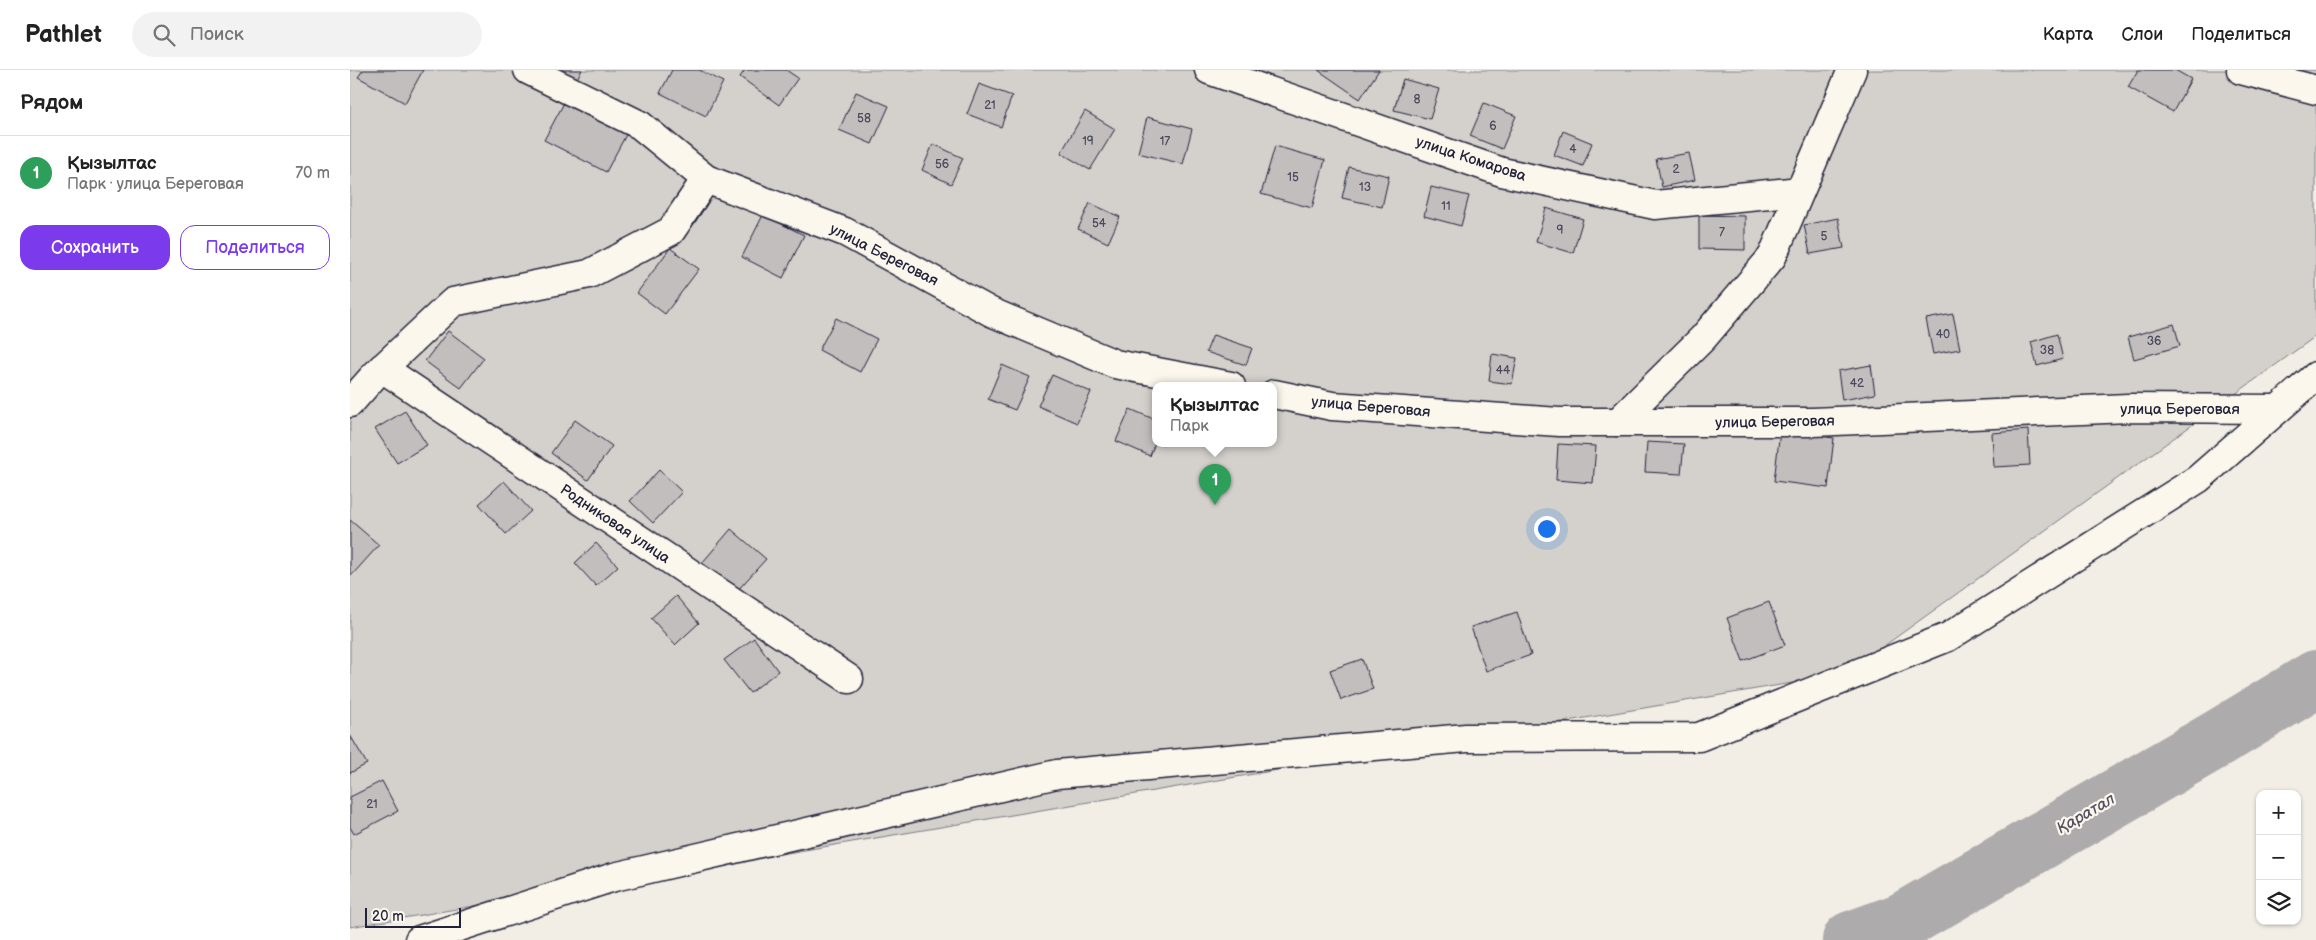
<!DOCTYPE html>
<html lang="ru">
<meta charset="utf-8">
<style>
body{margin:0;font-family:"Balsamiq Sans",sans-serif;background:#f2f2f2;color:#222}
.controls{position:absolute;right:15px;bottom:15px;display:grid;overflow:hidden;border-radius:10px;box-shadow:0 1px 4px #0004}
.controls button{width:45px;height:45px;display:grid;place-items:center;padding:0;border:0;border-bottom:1px solid #e0e0e0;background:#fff;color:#222;font:25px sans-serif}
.scale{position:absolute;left:15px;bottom:12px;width:96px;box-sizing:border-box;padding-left:5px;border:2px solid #22223b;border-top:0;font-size:14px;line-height:18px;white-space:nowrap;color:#22223b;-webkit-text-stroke:4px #fbf7ec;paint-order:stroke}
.you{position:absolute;left:1196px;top:458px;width:18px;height:18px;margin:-12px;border:4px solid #fff;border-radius:50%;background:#1a73e8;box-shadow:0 0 0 8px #1a73e833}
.badge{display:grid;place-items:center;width:32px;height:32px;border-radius:50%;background:#7c3aed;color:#fff;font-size:16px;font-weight:700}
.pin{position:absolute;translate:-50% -41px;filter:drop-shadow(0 1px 2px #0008)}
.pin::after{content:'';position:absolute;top:26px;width:18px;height:15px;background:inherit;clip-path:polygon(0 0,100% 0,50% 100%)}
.popup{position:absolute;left:802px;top:312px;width:125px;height:65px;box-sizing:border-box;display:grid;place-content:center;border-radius:10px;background:#fff;filter:drop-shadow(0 1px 4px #0005);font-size:16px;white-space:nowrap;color:#767676}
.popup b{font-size:19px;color:#222}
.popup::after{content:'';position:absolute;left:50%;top:100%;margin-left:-10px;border:10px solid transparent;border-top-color:#fff}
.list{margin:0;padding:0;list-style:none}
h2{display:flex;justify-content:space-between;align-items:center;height:65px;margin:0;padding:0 20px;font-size:21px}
h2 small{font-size:16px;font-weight:400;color:#767676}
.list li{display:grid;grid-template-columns:32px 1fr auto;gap:15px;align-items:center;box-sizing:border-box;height:75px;padding:0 20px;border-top:1px solid #e0e0e0}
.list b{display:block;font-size:19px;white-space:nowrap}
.list p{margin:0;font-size:16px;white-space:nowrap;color:#767676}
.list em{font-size:16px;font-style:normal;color:#767676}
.actions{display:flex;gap:10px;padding:15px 20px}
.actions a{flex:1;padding:11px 0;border:1px solid #7c3aed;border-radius:15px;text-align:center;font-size:18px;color:#7c3aed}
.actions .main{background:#7c3aed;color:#fff}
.icon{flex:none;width:28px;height:28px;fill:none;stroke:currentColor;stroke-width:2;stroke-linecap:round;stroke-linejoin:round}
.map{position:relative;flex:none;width:1966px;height:870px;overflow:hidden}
header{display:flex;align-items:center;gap:30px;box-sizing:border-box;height:70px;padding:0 25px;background:#fff;border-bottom:1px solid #e0e0e0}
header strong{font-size:24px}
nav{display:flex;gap:28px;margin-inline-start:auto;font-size:18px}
.search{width:350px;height:45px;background:#f2f2f2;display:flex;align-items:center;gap:12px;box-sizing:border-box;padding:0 18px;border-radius:28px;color:#767676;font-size:19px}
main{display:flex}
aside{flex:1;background:#fff}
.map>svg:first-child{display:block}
.green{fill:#d4d1cc;stroke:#7b7a84;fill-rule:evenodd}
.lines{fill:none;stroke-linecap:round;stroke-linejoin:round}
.river{stroke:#aeabad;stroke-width:58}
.building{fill:#c2bebe;stroke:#22223b}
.street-casing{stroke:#22223b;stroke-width:31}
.street{stroke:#fbf7ec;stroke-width:28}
.labels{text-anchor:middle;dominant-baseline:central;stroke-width:4.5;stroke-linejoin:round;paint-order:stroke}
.number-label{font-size:12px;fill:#4a495c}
.street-label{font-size:15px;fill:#22223b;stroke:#fbf7ec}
.water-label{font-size:16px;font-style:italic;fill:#535263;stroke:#fbf7ec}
</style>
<header>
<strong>Pathlet</strong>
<div class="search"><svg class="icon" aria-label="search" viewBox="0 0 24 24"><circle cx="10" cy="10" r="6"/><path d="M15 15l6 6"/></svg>Поиск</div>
<nav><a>Карта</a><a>Слои</a><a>Поделиться</a></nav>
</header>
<main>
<aside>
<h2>Рядом<small></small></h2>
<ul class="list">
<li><span class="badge" style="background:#2e9e5b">1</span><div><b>Қызылтас</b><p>Парк · улица Береговая</p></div><em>70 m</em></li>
</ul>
<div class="actions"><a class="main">Сохранить</a><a>Поделиться</a></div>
</aside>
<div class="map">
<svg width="1966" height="870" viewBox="0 0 1966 870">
<rect width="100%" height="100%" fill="#f2eee5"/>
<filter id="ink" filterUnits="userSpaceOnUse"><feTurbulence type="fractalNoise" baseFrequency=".02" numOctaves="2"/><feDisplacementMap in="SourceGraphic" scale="10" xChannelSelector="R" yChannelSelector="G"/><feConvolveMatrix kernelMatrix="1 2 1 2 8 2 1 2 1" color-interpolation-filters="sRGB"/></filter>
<g filter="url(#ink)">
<path class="green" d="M0,0H1966V266L1495,604L0,857ZM806,316H924V374H806Z"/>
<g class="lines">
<polyline class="river" points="1501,870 1551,852 1869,668 1966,609"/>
</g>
<g class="building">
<polygon points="13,0 73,0 55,33 8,7"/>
<polygon points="205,0 232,0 223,15"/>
<polygon points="322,0 349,0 373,12 356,46 310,23"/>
<polygon points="395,0 436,0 448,8 429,35 390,7"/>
<polygon points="968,0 1029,0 1010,29"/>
<polygon points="1788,0 1825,0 1841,9 1823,42 1778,17"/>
<polygon points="1053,9 1089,19 1080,49 1044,40"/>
<polygon points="629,14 662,26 651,57 617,44"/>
<polygon points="506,22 539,36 522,74 489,60"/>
<polygon points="215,31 277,63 256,102 194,70"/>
<polygon points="1134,33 1166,46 1152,79 1120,66"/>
<polygon points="735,41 765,59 740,100 711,83"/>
<polygon points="797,47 842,59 833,94 788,83"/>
<polygon points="1213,61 1242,73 1233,96 1204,85"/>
<polygon points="583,74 613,88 601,114 572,100"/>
<polygon points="925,76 975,90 962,138 911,124"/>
<polygon points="1339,83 1345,110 1312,117 1306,89"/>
<polygon points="999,97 1039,106 1032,137 992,128"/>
<polygon points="1081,117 1119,126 1111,156 1074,146"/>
<polygon points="740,133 770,147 758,173 728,159"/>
<polygon points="1196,138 1233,149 1223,183 1186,172"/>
<polygon points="413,145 454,165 433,208 392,187"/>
<polygon points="1349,145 1395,146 1395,180 1349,179"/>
<polygon points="1488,148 1494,178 1460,184 1454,155"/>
<polygon points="320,178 349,199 315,244 287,223"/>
<polygon points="1603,244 1610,279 1583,284 1576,249"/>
<polygon points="486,248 527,269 510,302 469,280"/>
<polygon points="1824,254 1830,276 1784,289 1778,267"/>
<polygon points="98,261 134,288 111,318 75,291"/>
<polygon points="1707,264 1713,289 1687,296 1681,272"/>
<polygon points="863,265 902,278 896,295 856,282"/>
<polygon points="1142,284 1167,288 1162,314 1139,311"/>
<polygon points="652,295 680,307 665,340 638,329"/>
<polygon points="1521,295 1525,324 1492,330 1488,301"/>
<polygon points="702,305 741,322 727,353 688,336"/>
<polygon points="780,339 806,350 806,370 800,386 766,371"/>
<polygon points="55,341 77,375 47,393 25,359"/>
<polygon points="225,350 262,376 238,410 201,383"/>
<polygon points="1678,360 1680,395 1644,397 1642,363"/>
<polygon points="1430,361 1484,368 1478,418 1424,411"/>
<polygon points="1297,372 1334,374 1331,404 1295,402"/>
<polygon points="1208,374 1246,376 1243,413 1206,410"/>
<polygon points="309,400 332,422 303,453 280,431"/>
<polygon points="154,411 181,441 156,464 129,434"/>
<polygon points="0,450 29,475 2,505 0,503"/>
<polygon points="381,459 416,489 386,522 352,493"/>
<polygon points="246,473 268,496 246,516 225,493"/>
<polygon points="326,526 349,553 325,575 301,548"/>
<polygon points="1419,532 1435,575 1393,591 1377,548"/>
<polygon points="1167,542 1181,585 1136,601 1121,557"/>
<polygon points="404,568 428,601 400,623 374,590"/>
<polygon points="1012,589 1023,619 991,630 980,600"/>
<polygon points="0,665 17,694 0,703"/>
<polygon points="32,711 48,741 4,764 0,757 0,727"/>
</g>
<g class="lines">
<defs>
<g id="street">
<polyline points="178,0 290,55 356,109 495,162 641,242 765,294 881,316"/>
<polyline points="859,0 1152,102 1305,135 1450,121"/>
<polyline points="1891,0 1966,20"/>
<polyline points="32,298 499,609"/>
<polyline points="924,324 982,336 1209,352 1463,352 1778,338 1928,339"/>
<polyline points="0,333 24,306 103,232 239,204 321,161 356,109"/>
<polyline points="1268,352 1353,268 1422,187 1502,0"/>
<polyline points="69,870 264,807 707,704 1116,668 1349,667 1598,567 1848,409 1966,306"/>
</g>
</defs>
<use href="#street" class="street-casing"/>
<use href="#street" class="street"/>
</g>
</g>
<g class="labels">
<g class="number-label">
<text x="1067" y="29">8</text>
<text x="640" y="35">21</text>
<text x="514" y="48">58</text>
<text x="1143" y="56">6</text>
<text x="738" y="71">19</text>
<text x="815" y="71">17</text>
<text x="1223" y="79">4</text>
<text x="592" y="94">56</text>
<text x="1326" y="99">2</text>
<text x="943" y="107">15</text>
<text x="1015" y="117">13</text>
<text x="1096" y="136">11</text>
<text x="749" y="153">54</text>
<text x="1210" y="160">9</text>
<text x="1372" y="162">7</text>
<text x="1474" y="166">5</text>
<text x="1593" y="264">40</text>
<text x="1804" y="271">36</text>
<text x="1697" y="280">38</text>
<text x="1153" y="300">44</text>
<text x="1507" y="313">42</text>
<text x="22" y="734">21</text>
</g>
<g class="street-label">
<text transform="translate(1121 89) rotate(18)">улица Комарова</text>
<text transform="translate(534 185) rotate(27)">улица Береговая</text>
<text transform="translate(1021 337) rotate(5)">улица Береговая</text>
<text x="1830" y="339">улица Береговая</text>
<text transform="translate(1425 352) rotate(-1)">улица Береговая</text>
<text transform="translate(265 454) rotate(34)">Родниковая улица</text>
</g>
<g class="water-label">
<text transform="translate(1736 744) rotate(-30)">Қаратал</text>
</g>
</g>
</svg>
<div class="controls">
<button>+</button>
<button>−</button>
<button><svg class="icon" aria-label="layers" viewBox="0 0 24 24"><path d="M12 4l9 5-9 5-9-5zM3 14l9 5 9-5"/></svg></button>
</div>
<div class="scale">20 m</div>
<div class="you"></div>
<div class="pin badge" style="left:865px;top:435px;background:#2e9e5b">1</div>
<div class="popup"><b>Қызылтас</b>Парк</div>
</div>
</main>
